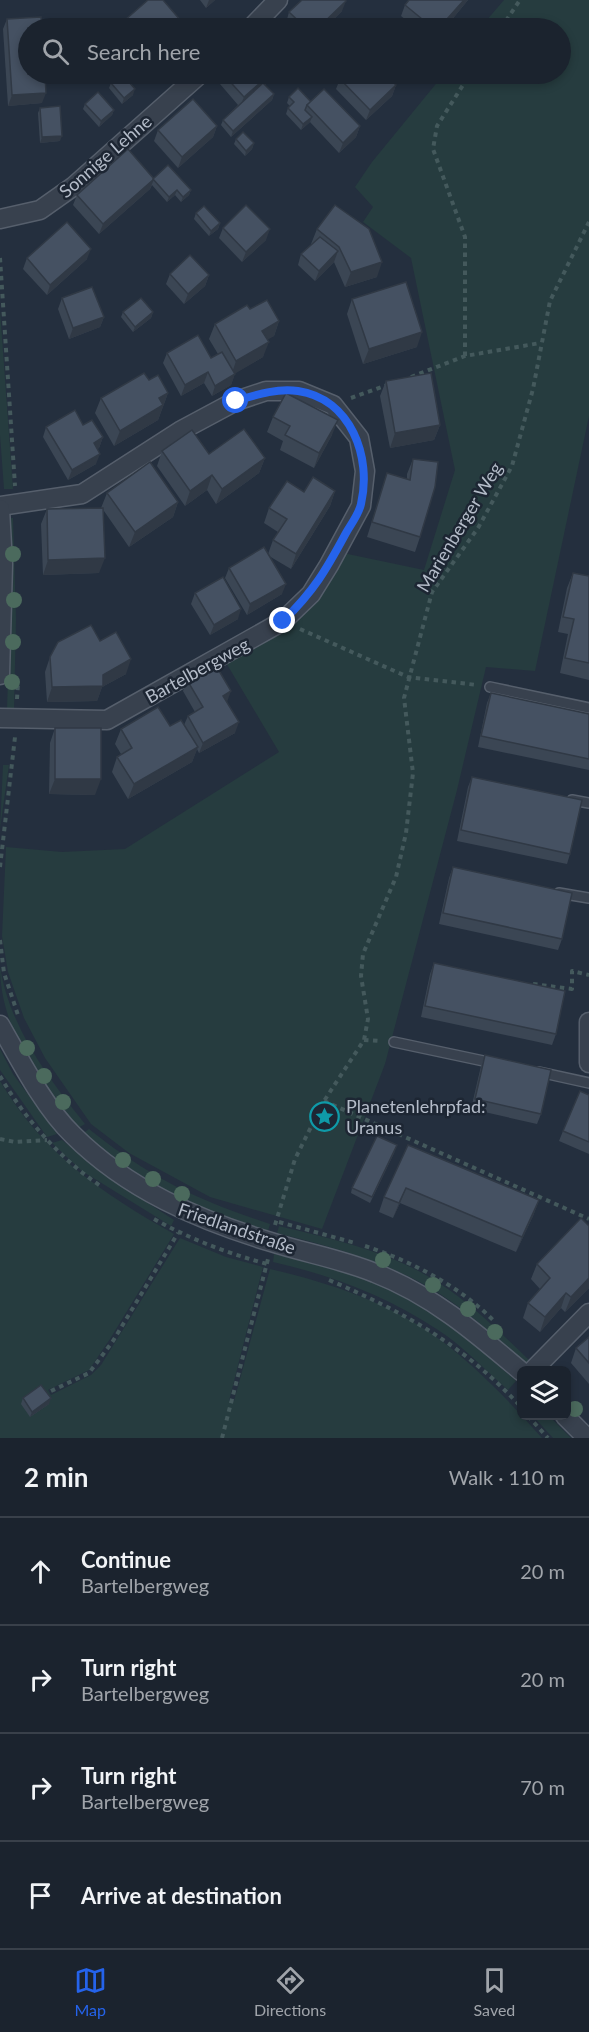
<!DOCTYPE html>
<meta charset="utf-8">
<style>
body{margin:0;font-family:Lato,sans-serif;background:#242b36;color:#f1f3f6}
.controls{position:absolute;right:18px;bottom:18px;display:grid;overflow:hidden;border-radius:9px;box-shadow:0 3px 9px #0003}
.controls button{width:54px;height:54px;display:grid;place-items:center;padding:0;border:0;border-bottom:2px solid #39404a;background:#1b232e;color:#f1f3f6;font:30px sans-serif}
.stop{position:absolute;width:18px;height:18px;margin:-14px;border:4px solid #2563eb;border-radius:50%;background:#fff}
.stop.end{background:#2563eb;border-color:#fff;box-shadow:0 2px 6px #0008}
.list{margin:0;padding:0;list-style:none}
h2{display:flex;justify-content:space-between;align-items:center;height:78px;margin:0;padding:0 24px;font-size:26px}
h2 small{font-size:20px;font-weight:400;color:#a0a4aa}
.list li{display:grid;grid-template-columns:39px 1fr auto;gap:18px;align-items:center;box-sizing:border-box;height:108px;padding:0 24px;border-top:2px solid #39404a}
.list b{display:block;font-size:22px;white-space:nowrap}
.list p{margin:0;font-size:20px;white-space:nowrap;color:#a0a4aa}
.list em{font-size:20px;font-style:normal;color:#a0a4aa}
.icon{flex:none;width:33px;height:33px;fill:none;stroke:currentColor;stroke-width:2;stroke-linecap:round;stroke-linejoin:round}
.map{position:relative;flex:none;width:589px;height:1438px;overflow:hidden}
.search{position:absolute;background:#1b232e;box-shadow:0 3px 9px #0003;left:18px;right:18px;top:18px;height:66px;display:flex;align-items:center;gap:15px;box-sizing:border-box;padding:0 21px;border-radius:33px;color:#a0a4aa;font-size:22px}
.sheet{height:510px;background:#1b232e}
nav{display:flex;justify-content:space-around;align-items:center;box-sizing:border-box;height:84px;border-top:2px solid #39404a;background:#1b232e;font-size:16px;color:#a0a4aa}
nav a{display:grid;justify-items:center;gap:3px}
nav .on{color:#2563eb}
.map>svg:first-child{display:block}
.green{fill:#263c3f}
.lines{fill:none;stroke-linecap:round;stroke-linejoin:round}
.lane-casing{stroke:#565f6c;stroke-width:12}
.street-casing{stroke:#565f6c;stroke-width:21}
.path{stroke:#44595c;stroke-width:4;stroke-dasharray:4.5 4.5;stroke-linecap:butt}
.lane{stroke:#38414e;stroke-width:9}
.street{stroke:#38414e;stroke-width:18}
.tree{fill:#4b6a5d}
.wall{fill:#3b4654}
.shaded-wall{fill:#303945}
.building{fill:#455162;stroke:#303945;stroke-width:1.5}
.route{stroke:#2563eb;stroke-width:8}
.labels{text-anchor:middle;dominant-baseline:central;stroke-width:5;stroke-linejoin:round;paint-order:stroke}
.street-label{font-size:18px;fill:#b4bcc9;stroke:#1d2633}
.poi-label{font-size:18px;fill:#b4bcc9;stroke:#1d2633;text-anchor:start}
</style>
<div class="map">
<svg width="589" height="1438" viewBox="0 0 589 1438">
<rect width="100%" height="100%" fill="#242f3e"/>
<g class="green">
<polygon points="504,0 589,0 589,416 535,671 486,667 457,790 385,1064 322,1229 210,1197 129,1153 91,1124 45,1058 24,1018 8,972 2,936 6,847 62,852 125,849 279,752 225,661 280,629 343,553 424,570 455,470 411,258 363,222 373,207 355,187 372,162 444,74 560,74 560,28 480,28"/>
<polygon points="0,310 13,489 4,489 0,435"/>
<polygon points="6,518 13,518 16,619 14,709 7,708 10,622"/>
<polygon points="3,765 9,765 0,829"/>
<path d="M0,966C9,1026 48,1078 85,1124L78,1128C40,1080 0,1030 0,966Z"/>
<polygon points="0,1049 13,1074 57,1134 47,1137 0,1070"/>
<path d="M0,1081C43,1154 102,1193 174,1234L110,1339L89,1370L48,1390L51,1395L91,1375L101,1365L180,1238L226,1257L263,1267L229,1401H234L270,1269C327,1282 387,1302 435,1336C475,1365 510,1402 542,1438H0Z"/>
<path d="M89,1129C152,1179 195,1199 270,1224L268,1231C247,1224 224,1218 203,1209C159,1189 120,1164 82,1134Z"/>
<polygon points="62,1140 106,1176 174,1220 171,1226 82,1171 52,1143"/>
<path d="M279,1226C333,1239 392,1252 439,1283C473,1305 501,1333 530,1361L527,1365C505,1346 483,1325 460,1308C407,1267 341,1249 277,1233Z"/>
<path d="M274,1254C336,1269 398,1285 449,1324C472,1342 494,1362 516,1381L508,1390C485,1370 463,1346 438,1330C387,1296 331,1275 273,1262Z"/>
<polygon points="533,1416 549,1416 571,1438 553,1438"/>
</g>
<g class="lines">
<defs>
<g id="lane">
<polyline points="490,687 589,708"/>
<polyline points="572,800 589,803"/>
<polyline points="559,893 589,898"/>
<polyline points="394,1042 493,1063"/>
<polyline points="539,1072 589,1083"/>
</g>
<g id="street">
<polyline points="251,28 278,0"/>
<polyline points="0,219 40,210 74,186 200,74"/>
<polyline points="0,506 82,494 180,431 236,401 266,391 299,391 333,405 359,438 365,471 361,506 329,565 311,594 283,621 107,720 0,718"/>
<polyline points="0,509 3,564 0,675"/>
<polyline points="589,1022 589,1063"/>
<path d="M0,1025C20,1060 44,1107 73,1135C127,1189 198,1220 271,1242C305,1253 341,1259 375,1273C432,1295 476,1333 522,1372"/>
<polyline points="533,1370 589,1313"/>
<polyline points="565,1416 587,1438"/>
</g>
</defs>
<use href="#lane" class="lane-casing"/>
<use href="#street" class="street-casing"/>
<g class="path">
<polyline points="501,28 520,0"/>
<polyline points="0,258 15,486"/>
<polyline points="465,356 465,237 433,149 437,126 470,74"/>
<polyline points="411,377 465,356 540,343"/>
<polyline points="351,398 387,385"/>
<polyline points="300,629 408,677 477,685"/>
<polyline points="17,699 18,683"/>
<polyline points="0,867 15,737"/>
<polyline points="0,940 4,973 18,1015"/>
<polyline points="533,984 572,989 572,971 589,975"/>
<polyline points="364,1040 381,1041"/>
<path d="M0,1076C25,1119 60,1159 102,1187"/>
<polyline points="324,1101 589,1219"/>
<polyline points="0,1139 15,1142 47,1140"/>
<path d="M154,1219C190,1239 227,1253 267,1264"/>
<polyline points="279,1222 355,1243"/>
<polyline points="275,1225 295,1159 324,1101 364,1040 368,1019 361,976 363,954 396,877 406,833 413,773 404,698 432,592 478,528 512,466 533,389 550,301 589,222"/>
<path d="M365,1246C411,1261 459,1286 493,1320"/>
<path d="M329,1280C406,1313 465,1346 522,1408"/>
<polyline points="51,1391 89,1373 113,1341 178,1233"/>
<polyline points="528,1416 548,1438"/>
<polyline points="222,1438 268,1259"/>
</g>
<use href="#lane" class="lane"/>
<use href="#street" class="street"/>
</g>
<g class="tree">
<circle cx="13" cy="554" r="8"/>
<circle cx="14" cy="600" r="8"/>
<circle cx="13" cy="642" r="8"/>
<circle cx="12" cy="682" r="8"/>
<circle cx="27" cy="1048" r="8"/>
<circle cx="44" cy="1076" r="8"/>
<circle cx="63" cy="1102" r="8"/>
<circle cx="123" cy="1160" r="8"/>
<circle cx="153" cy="1179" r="8"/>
<circle cx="182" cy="1194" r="8"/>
<circle cx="383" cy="1260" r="8"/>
<circle cx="433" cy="1285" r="8"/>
<circle cx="468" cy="1309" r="8"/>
<circle cx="495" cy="1332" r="8"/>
<circle cx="575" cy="1409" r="8"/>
</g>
<g class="wall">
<polygon points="200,0 215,0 206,8"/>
<polygon points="409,0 468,0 445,28 416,28 401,16 405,5"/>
<polygon points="342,11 325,28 291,28 286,23 289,12"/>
<polygon points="7,19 42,103 8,106 3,29"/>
<polygon points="224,74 277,74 265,85 274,94 272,100 231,137 221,125 223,120 238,105 220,84"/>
<polygon points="340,79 396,85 392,96 366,120 336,89"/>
<polygon points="111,83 133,95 122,104 109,88"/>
<polygon points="289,97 311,102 360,126 356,137 339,153 310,122 301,130 286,114 288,108 290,106 287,103"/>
<polygon points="85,104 114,110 112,115 99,127 83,109"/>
<polygon points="40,108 60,141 40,143 38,113"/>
<polygon points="217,126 213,137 178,168 154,141 158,130"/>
<polygon points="236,139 254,143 252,149 245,156 234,144"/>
<polygon points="154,178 191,190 189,195 181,202 175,195 167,202 152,185 150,189 99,234 73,205 77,195"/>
<polygon points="196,213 220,223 218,229 209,236 194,219"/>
<polygon points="223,228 266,240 242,262 219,238"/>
<polygon points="317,229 377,277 345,287 334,262 315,281 298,265 301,254 312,245 311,244"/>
<polygon points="27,258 87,259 47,295 23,269"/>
<polygon points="170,274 209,275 205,286 184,304 166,284"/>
<polygon points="62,298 104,317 100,327 69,339 58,309"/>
<polygon points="352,299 417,347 363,364 347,314"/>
<polygon points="250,309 279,321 274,336 267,339 263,357 235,373 231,385 212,396 204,383 181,396 163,363 167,353 211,358 218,354 209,339 215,324"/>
<polygon points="123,312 153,312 151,318 133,332 121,317"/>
<polygon points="149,380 168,393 158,420 114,446 95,413 101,398"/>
<polygon points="386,381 440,425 434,440 390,448 380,396"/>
<polygon points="273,417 332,435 314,468 280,450 283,441 267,432"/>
<polygon points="46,427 103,437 99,448 97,449 96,464 68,480 43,437"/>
<polygon points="162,451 209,454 265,458 259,473 216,504 207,490 185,506 157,466"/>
<polygon points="413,459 420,537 415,552 367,537 387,473 407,479 407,474"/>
<polygon points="335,491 330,506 291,569 269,556 282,594 247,615 225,578 229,568 268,554 273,540 278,532 264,523 269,508 304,492"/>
<polygon points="107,493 178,502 173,517 129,547 104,511 99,573 43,575 41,524 47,509 101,508"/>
<polygon points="573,573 589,576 589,680 560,673 568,634 558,632 567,588"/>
<polygon points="195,593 238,619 210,635 191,604"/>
<polygon points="100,641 126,674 102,687 97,701 47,702 45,672 50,657"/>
<polygon points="187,680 227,702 235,733 199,753 197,749 192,762 128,799 112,772 117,757 121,754 115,744 121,729 184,725 188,716 195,712 183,691"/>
<polygon points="491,693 589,714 589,770 478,747 487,703"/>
<polygon points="55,728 95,795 49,794 50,743"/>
<polygon points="472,777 570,854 567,864 457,841 468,787"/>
<polygon points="453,867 562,939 558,950 439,924 449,878"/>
<polygon points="434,963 556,1034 552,1045 421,1017 430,974"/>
<polygon points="485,1055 541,1114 537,1124 471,1109 481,1066"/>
<polygon points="589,1095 589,1154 559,1141 563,1131"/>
<polygon points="408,1145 539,1200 533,1216 516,1252 400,1203 393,1218 379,1212 384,1197"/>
<polygon points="395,1151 370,1203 351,1193 352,1188"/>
<polygon points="589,1226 589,1288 565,1312 561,1308 540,1332 523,1318 528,1303 540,1289 531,1279 537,1264"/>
<polygon points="589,1337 589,1384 571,1363 576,1348"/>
<polygon points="23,1398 49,1404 30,1417 21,1404"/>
</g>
<g class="shaded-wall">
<polygon points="209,0 215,0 206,8"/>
<polygon points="464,0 468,0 445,28 439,28"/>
<polygon points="346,1 342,11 325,28 318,28"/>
<polygon points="181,21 178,28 172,28"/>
<polygon points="270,74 277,74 240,107 244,97"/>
<polygon points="396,85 392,96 366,120 370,110"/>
<polygon points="135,89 133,95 122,104 124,98"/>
<polygon points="46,93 42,103 8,106 12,95"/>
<polygon points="274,94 272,100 231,137 233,131"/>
<polygon points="114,110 112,115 99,127 101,121"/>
<polygon points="312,117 310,122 301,130 303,124"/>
<polygon points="217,126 213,137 178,168 182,157"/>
<polygon points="360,126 356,137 339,153 343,143"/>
<polygon points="62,136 60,141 40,143 42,137"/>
<polygon points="254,143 252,149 245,156 246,151"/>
<polygon points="154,179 150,189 99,234 103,224"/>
<polygon points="177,190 175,195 167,202 169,197"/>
<polygon points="191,190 189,195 181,202 183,197"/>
<polygon points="220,223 218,229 209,236 211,231"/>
<polygon points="270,229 266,240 242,262 246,252"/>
<polygon points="91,249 87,259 47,295 50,285"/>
<polygon points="338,251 334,262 315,281 319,271"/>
<polygon points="382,262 377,277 345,287 351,272"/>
<polygon points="209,275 205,286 184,304 188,294"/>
<polygon points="153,312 151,318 133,332 135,327"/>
<polygon points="104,317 100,327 69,339 73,328"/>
<polygon points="279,321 274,336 257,346 262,331"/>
<polygon points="422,332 417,347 363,364 369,349"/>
<polygon points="269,342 263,357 231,376 236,361"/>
<polygon points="208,372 204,383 181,396 185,385"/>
<polygon points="235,374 231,385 212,396 215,386"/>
<polygon points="168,393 158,420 114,446 120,431 159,398"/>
<polygon points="338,420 332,435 314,468 319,453"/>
<polygon points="440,425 434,440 390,448 395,433"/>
<polygon points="103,437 99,448 90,454 94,443"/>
<polygon points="100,454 96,464 68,480 72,470"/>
<polygon points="265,458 259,473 216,504 222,489"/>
<polygon points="212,475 207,490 185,506 190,491"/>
<polygon points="335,491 330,506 291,569 296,554"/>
<polygon points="178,502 173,517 129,547 135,532"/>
<polygon points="105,558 99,573 43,575 48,560"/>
<polygon points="286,584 282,594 247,615 250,604"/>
<polygon points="241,609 238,619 210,635 214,625"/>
<polygon points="131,659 126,674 102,687 97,701 47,702 52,687 103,675"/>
<polygon points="231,691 227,702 223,696"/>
<polygon points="239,722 235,733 199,753 203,743"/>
<polygon points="198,747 192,762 128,799 134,784"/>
<polygon points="55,779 101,779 95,795 49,794"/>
<polygon points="406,1188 400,1203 393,1218 399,1203"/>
<polygon points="539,1200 533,1216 516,1252 522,1237"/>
<polygon points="589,1278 589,1288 565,1312 571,1297"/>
<polygon points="566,1293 561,1308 540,1332 545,1317"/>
<polygon points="51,1398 49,1404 30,1417 32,1412"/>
</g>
<g class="building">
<polygon points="148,0 163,0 181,21 172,28 119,28 117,27"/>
<polygon points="302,0 345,0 346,1 318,28 306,28 289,12"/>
<polygon points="409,0 464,0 439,28 433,28 405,5"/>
<polygon points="41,17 42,28 28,28 28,74 45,74 46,93 12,95 7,19"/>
<polygon points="122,74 135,89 124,98 111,83"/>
<polygon points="223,74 270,74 244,97"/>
<polygon points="345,74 384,74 396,85 370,110 340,79"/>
<polygon points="263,83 274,94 233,131 223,120"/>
<polygon points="298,88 311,102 307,105 305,110 312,117 303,124 288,108 294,102 289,97"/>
<polygon points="324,89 360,126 343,143 307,105"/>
<polygon points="98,92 114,110 101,121 85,104"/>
<polygon points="193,99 217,126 182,157 158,130"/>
<polygon points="60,106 62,136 42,137 40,108"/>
<polygon points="243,132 254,143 246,151 236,139"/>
<polygon points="128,149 154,179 103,224 77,195"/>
<polygon points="168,165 191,190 183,197 177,190 169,197 153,179"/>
<polygon points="246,205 270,229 246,252 223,228"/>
<polygon points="335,205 369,229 382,262 351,272 339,247 317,229"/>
<polygon points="204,206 220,223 211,231 196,213"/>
<polygon points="67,222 91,249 50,285 27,258"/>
<polygon points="320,237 338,251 319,271 301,254"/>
<polygon points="190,255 209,275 188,294 170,274"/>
<polygon points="406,282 422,332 369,349 352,299"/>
<polygon points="92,287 104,317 73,328 62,298"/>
<polygon points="141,298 153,312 135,327 123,312"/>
<polygon points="267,300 279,321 262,331 269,342 236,361 215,324 247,305 250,309"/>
<polygon points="198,335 211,358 222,352 235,374 215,386 208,372 185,385 167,353"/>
<polygon points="144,373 149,380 158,375 168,393 159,398 163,405 120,431 101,398"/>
<polygon points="431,373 440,425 395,433 386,381"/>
<polygon points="286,393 338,420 319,453 285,435 290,426 273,417"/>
<polygon points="75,410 83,425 92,420 103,437 94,443 100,454 72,470 46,427"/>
<polygon points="244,429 265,458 222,489 212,475 190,491 162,451 192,430 209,454"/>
<polygon points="413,459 438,462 435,487 420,537 372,522 387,473 410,480"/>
<polygon points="150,462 178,502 135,532 107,493"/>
<polygon points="313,477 335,491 296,554 273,540 287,519 269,508 287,481 304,492"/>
<polygon points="103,508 105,558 48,560 47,509"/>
<polygon points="264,547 286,584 250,604 229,568"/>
<polygon points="573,573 589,576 589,663 565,658 574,619 563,617"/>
<polygon points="223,577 241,609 214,625 195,593"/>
<polygon points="91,625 100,641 116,632 131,659 103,675 103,686 52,687 50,657 58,642"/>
<polygon points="215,664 231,691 223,696 239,722 203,743 188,716 203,707 187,680"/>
<polygon points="491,693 589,714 589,759 481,736"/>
<polygon points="158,707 170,726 181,720 198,747 134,784 117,757 132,748 121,729"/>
<rect x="55" y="728" width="46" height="51"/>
<polygon points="472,777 582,800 570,854 461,830"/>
<polygon points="453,867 572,893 562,939 443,913"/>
<polygon points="434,963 565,991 556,1034 425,1006"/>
<polygon points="485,1055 551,1070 541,1114 475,1099"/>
<polygon points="580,1091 589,1095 589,1142 563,1131"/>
<polygon points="377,1136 397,1145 372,1197 352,1188"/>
<polygon points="408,1145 539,1200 522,1237 406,1188 399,1203 384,1197"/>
<polygon points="581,1218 589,1226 589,1278 571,1297 566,1293 545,1317 528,1303 550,1278 537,1264"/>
<polygon points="589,1337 589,1363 576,1348"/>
<polygon points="41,1385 51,1398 32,1412 23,1398"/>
</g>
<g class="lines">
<path class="route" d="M236,401C256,395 276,388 298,391C351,399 372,457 361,504C359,514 351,524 346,533C326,570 314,591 283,621"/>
</g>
<defs>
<symbol id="sight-ring" viewBox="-11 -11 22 22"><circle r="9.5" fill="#1d2633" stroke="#0f9aa8" stroke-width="1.5"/><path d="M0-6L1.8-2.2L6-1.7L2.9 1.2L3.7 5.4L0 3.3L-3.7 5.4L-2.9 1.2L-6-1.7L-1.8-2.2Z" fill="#0f9aa8"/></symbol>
</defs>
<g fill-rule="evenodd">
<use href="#sight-ring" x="308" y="1100" width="33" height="33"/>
</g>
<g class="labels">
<g class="street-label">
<text transform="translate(105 156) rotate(-41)">Sonnige Lehne</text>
<text transform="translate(459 527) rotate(-59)">Marienberger Weg</text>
<text transform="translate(197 670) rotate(-29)">Bartelbergweg</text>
<text transform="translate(237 1228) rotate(19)">Friedlandstraße</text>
</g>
<g class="poi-label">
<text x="346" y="1106">Planetenlehrpfad:<tspan x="346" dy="21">Uranus</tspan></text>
</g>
</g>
</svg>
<div class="controls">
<button><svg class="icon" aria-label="layers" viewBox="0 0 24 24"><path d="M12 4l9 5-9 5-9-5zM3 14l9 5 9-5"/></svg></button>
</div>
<div class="stop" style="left:236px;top:401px"></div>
<div class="stop end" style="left:283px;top:621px"></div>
<div class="search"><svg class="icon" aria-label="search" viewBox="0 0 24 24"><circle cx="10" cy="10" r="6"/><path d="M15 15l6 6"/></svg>Search here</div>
</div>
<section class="sheet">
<h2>2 min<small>Walk · 110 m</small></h2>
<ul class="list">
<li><svg class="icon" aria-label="ahead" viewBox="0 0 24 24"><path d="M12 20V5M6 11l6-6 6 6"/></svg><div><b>Continue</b><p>Bartelbergweg</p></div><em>20 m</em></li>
<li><svg class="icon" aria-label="right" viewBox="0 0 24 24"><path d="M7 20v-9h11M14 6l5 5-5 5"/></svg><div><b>Turn right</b><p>Bartelbergweg</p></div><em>20 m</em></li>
<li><svg class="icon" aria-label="right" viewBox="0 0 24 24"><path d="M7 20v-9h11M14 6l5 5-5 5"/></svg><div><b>Turn right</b><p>Bartelbergweg</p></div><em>70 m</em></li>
<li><svg class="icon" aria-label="arrive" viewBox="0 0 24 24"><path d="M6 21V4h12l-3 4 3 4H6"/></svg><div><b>Arrive at destination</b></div></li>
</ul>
</section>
<nav>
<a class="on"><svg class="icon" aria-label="map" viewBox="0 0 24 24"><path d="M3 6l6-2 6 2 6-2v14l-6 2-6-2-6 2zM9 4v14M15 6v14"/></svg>Map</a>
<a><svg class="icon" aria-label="directions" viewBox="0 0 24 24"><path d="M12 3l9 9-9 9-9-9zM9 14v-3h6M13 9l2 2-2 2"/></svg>Directions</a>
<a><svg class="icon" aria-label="saved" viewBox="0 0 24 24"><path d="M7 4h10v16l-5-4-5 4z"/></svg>Saved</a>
</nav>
